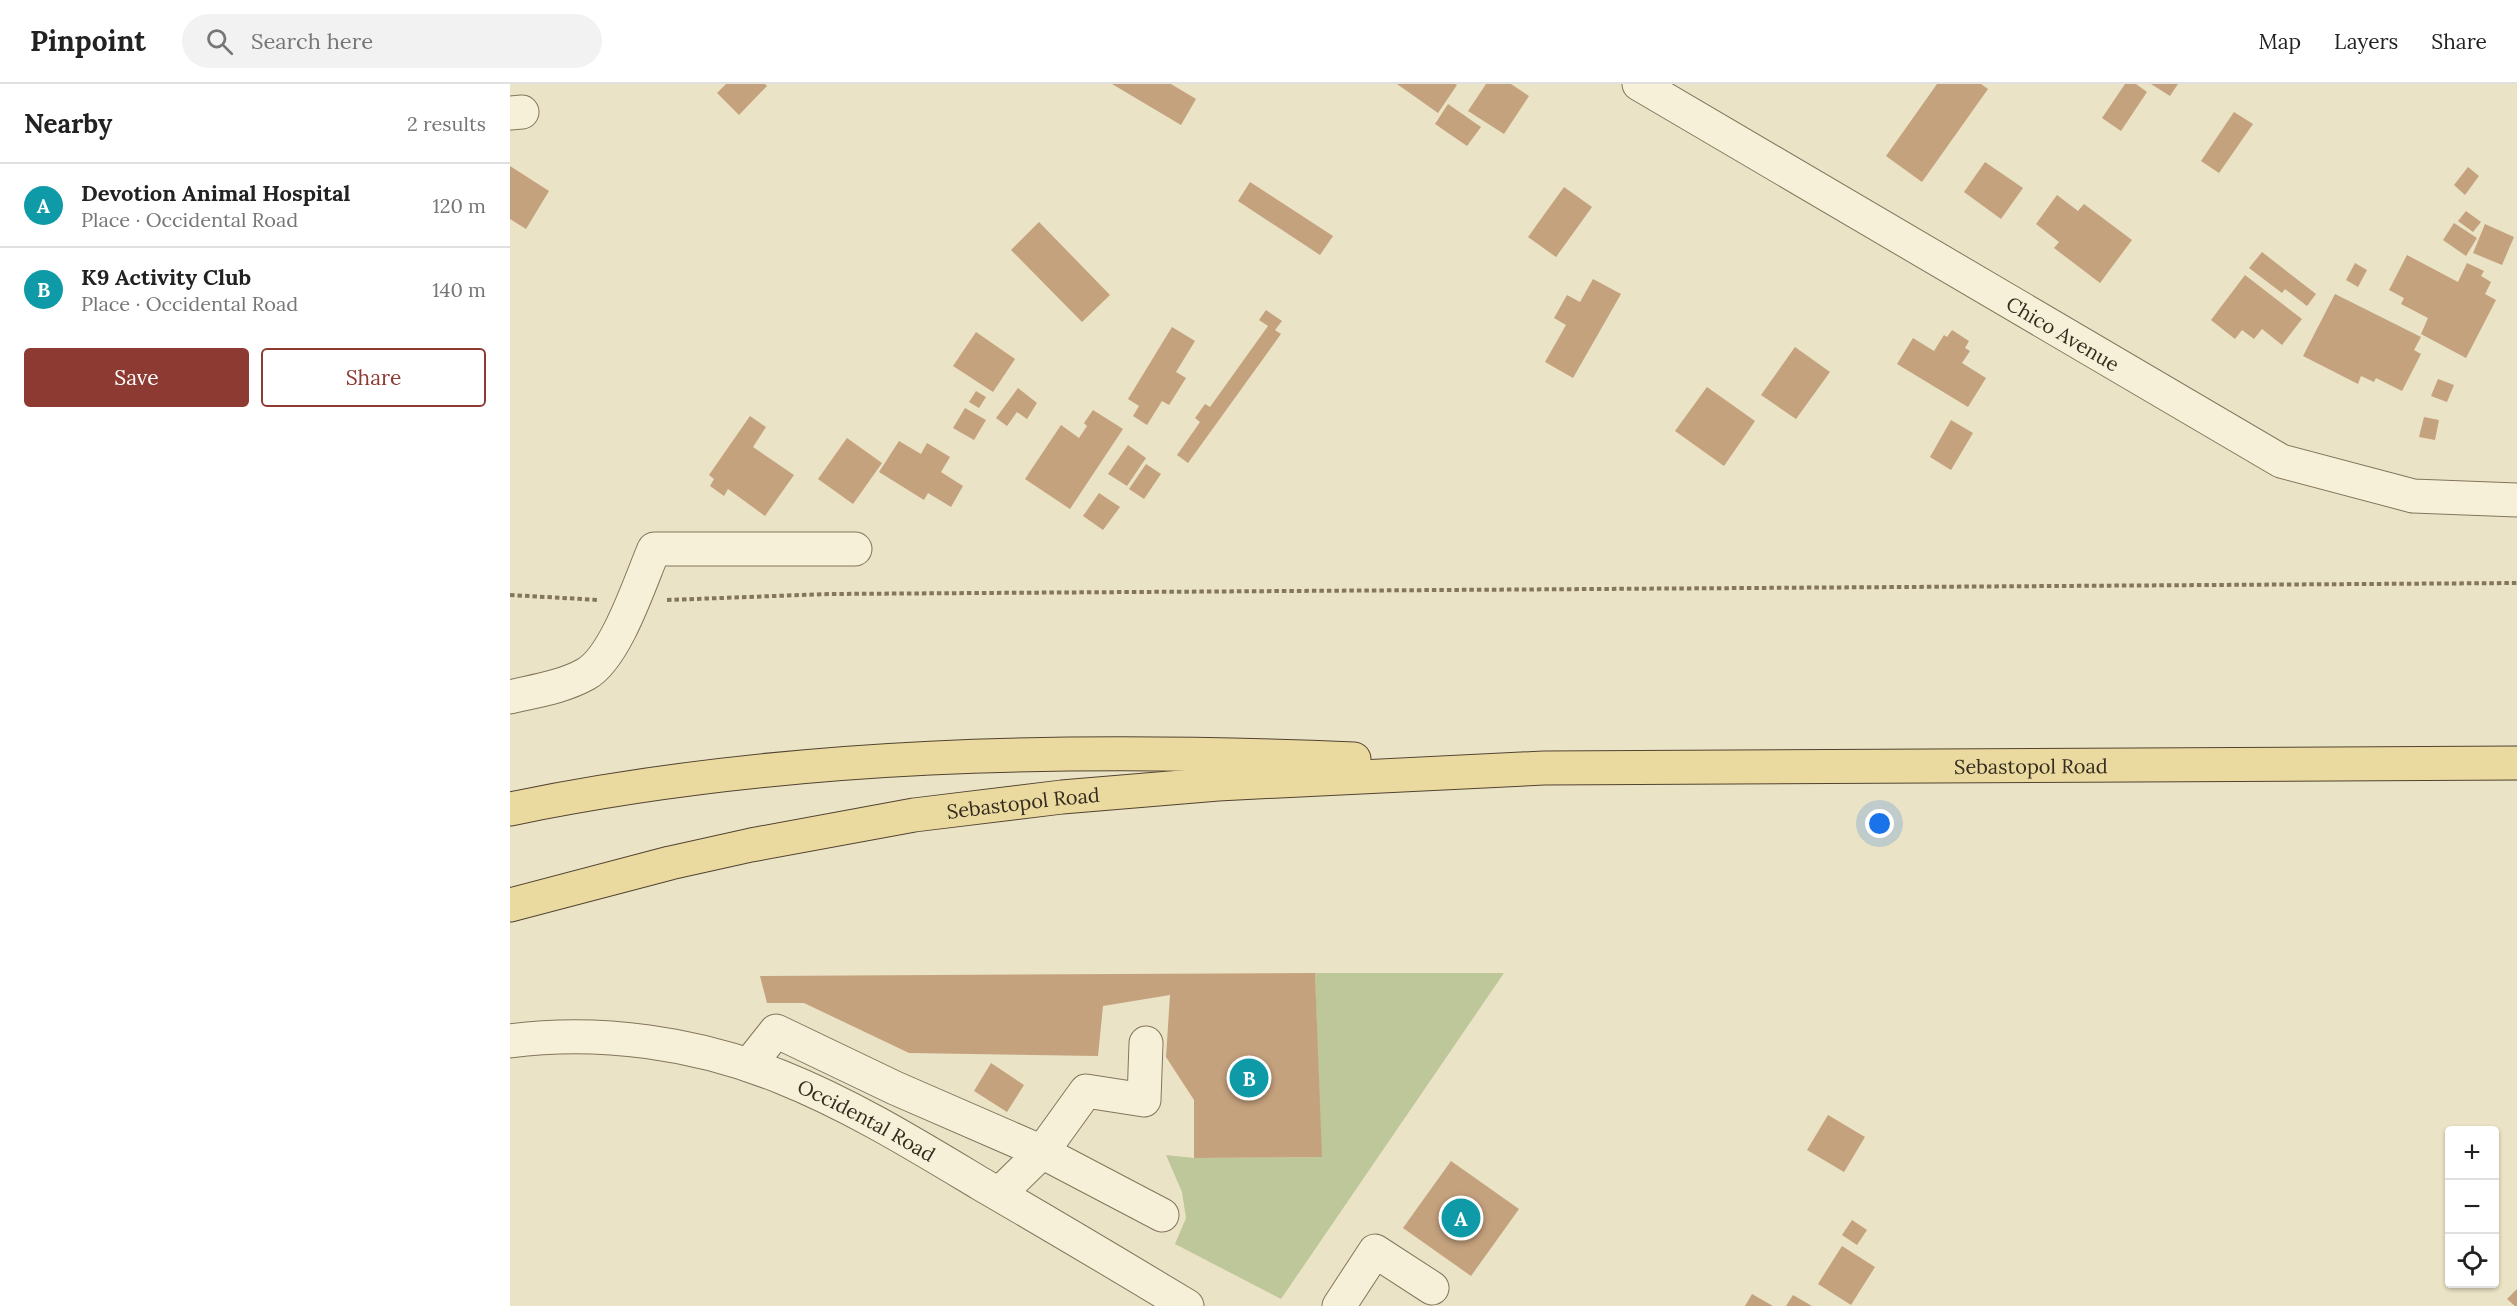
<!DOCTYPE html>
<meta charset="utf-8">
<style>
body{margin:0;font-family:Lora,serif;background:#f2f2f2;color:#222}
.controls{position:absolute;right:18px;bottom:18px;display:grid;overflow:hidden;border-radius:6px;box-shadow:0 2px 4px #0004}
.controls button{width:54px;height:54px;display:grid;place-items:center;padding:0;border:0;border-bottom:2px solid #e0e0e0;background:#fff;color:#222;font:30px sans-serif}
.you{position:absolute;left:1370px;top:740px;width:21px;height:21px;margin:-15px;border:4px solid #fff;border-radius:50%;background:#1a73e8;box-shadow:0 0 0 9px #1a73e833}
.badge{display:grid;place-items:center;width:39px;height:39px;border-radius:50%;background:#8d3a32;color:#fff;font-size:20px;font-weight:700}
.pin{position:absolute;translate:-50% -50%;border:3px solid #fff;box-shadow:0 2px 6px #0006}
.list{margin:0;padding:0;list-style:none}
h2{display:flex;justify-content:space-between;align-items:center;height:78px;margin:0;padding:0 24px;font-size:26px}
h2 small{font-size:20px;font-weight:400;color:#767676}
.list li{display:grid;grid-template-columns:39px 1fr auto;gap:18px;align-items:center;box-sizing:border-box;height:84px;padding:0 24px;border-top:2px solid #e0e0e0}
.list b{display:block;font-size:22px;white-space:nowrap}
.list p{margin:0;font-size:20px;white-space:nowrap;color:#767676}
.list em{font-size:20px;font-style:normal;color:#767676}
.actions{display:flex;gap:12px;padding:18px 24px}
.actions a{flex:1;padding:14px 0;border:2px solid #8d3a32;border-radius:6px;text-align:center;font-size:21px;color:#8d3a32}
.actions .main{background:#8d3a32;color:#fff}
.icon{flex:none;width:33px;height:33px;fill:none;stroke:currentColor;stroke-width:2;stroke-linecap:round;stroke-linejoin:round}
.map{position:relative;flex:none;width:2007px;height:1222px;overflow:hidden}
header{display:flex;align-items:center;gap:36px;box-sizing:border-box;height:84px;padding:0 30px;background:#fff;border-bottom:2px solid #e0e0e0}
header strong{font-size:28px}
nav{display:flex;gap:33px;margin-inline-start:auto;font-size:21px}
.search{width:420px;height:54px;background:#f2f2f2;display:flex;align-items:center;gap:15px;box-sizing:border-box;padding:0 21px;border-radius:33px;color:#767676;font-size:22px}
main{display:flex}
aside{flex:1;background:#fff}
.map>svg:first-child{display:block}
.green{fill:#bec79a}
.building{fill:#c5a27e}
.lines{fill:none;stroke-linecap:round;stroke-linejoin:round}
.minor-casing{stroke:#84755d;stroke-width:35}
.major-casing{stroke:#524331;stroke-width:35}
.path{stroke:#84755d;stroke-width:4;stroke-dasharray:4.5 3;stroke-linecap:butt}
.minor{stroke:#f6f0d8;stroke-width:33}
.major{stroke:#eadaa0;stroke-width:33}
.labels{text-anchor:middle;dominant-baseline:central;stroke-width:4.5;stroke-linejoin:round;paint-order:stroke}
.street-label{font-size:20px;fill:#352c1f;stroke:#f2ecd4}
</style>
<header>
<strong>Pinpoint</strong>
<div class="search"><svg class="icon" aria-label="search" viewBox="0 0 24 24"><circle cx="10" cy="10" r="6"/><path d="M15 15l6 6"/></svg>Search here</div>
<nav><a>Map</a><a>Layers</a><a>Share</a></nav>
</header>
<main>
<aside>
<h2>Nearby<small>2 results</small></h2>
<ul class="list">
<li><span class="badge" style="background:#0f9aa8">A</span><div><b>Devotion Animal Hospital</b><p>Place · Occidental Road</p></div><em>120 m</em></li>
<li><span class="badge" style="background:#0f9aa8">B</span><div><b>K9 Activity Club</b><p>Place · Occidental Road</p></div><em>140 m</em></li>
</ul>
<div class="actions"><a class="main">Save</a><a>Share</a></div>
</aside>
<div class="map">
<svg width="2007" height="1222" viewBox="0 0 2007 1222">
<rect width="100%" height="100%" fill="#eae3c5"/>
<polygon class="green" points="805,889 994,889 771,1215 665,1160 676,1134 672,1108 656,1071 684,1074 811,1073"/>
<g class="building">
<polygon points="216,0 255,0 257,2 229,31 207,9"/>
<polygon points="602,0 661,0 686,15 671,41"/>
<polygon points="887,0 945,0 947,1 928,29"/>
<polygon points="976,0 1001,0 1019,12 994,50 958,27"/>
<polygon points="1427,0 1471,0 1478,5 1412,98 1376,72"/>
<polygon points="1615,0 1626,0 1637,8 1611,47 1592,34"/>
<polygon points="1641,0 1668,0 1660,12"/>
<polygon points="938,20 971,43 957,62 925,40"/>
<polygon points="1724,28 1743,40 1709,89 1691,77"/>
<polygon points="1475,78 1513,104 1491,135 1454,108"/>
<polygon points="0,82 39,107 16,145 0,135"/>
<polygon points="1958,83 1969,92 1955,111 1944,101"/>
<polygon points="740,98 823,152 810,171 728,117"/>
<polygon points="1054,103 1082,123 1046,173 1018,153"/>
<polygon points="1547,111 1568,127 1574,120 1622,156 1590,199 1544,164 1549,158 1526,140"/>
<polygon points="1956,127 1971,138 1963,148 1948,137"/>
<polygon points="529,138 600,211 572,238 501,166"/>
<polygon points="1944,139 1967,154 1956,172 1933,156"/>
<polygon points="1975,140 2004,153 1992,181 1963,169"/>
<polygon points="1752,168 1806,210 1797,222 1775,205 1772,209 1739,184"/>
<polygon points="1897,171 1948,198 1957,179 1974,187 1971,192 1981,198 1975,210 1986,216 1956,274 1911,250 1918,234 1891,220 1894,214 1879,206"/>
<polygon points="1845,179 1857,186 1848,203 1836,196"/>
<polygon points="1735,191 1792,235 1772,261 1752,245 1744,255 1732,246 1725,255 1701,236"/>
<polygon points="1083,195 1111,210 1063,294 1035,278 1056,241 1044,234 1057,211 1070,218"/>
<polygon points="1825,210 1911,253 1904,266 1911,270 1892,307 1866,294 1864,298 1851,292 1848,300 1793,272"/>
<polygon points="756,226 772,237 765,246 771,250 678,379 667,371 690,338 685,334 695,320 700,323 758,242 749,236"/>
<polygon points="662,243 685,257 666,288 676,294 659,321 652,317 637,341 623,332 629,322 618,315"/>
<polygon points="1442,246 1459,257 1455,264 1460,267 1452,279 1476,294 1458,323 1387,280 1403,254 1424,267 1434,251 1437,253"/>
<polygon points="466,248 505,275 483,308 443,282"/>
<polygon points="1285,263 1320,288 1286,335 1251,311"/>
<polygon points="1928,295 1944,301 1937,318 1921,312"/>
<polygon points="1197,303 1245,337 1214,382 1165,347"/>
<polygon points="508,304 527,319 517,335 507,328 497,342 486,334"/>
<polygon points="466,307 476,313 469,324 459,318"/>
<polygon points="455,324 476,336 464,356 443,344"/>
<polygon points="583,326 613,345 560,425 515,395 551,341 569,354 577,342 574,339"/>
<polygon points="240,332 256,343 243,363 284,391 255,432 218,405 214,412 200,402 204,395 199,391"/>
<polygon points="1914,333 1929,336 1925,356 1909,353"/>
<polygon points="1441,336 1463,349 1441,386 1420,373"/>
<polygon points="337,354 372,379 343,420 308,395"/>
<polygon points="389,357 411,370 417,359 440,373 431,388 453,402 441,423 418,409 414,416 369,388"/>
<polygon points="618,361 636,374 617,402 598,390"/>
<polygon points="636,380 651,390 634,415 619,405"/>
<polygon points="589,409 610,423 593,446 573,432"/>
<polygon points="805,889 812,1073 684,1074 684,1016 656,973 660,911 593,922 588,972 399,969 294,919 257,919 250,892"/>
<polygon points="481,979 514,1001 497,1028 464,1007"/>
<polygon points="1318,1031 1355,1053 1334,1088 1297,1066"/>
<polygon points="941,1077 1009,1125 961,1192 893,1144"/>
<polygon points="1342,1136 1357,1146 1347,1161 1332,1151"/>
<polygon points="1332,1162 1365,1183 1341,1221 1308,1200"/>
<polygon points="2007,1205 2007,1222 2005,1222 1997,1215"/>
<polygon points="1242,1210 1263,1222 1235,1222"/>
<polygon points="1283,1211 1302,1222 1276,1222"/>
</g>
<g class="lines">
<defs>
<g id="minor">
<path id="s1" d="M1129,0L1771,377L1903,412L2007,416"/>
<polyline points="0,29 12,28"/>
<path d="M0,613C25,607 53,603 76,590C106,573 130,498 144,465H345"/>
<path id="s2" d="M0,957C90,945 187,959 271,993C341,1021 406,1061 471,1100C540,1140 609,1181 677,1222"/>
<polyline points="239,981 266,947 385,1004 532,1068 652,1131"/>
<polyline points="489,1110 532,1068 576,1007 634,1016 636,959"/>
<polyline points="829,1222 865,1167 922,1204"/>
</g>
<g id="major">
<path d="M0,725C276,668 563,663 844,675"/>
<path id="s3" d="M0,821L160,779L241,761L404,731L552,713L708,700L1034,684L2007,679"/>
</g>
</defs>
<use href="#minor" class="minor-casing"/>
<use href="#major" class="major-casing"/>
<g class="path">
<polyline points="0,511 89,516"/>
<polyline points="157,516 318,510 2007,499"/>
</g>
<use href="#minor" class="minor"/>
<use href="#major" class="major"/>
</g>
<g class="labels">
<g class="street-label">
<text stroke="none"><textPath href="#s1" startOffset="492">Chico Avenue</textPath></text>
<text stroke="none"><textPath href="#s3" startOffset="1533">Sebastopol Road</textPath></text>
<text stroke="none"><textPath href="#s3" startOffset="524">Sebastopol Road</textPath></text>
<text stroke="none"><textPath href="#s2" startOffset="372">Occidental Road</textPath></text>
</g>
</g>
</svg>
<div class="controls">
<button>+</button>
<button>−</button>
<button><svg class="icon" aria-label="locate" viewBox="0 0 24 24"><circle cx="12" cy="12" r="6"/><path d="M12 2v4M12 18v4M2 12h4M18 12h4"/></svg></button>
</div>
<div class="you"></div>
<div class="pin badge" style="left:951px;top:1134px;background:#0f9aa8">A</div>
<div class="pin badge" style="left:739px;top:994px;background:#0f9aa8">B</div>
</div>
</main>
